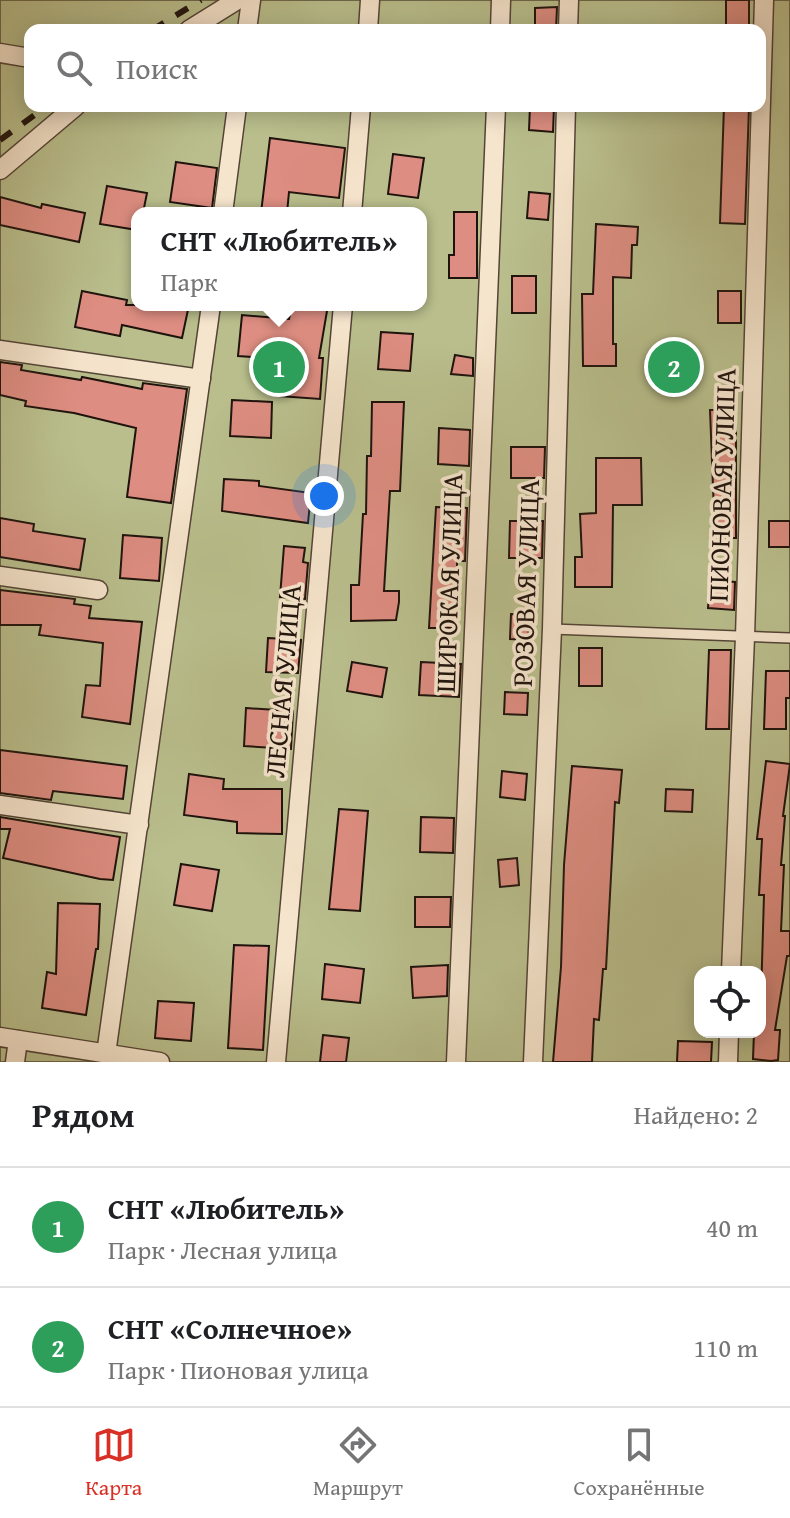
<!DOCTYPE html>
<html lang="ru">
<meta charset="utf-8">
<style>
body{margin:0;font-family:"Gentium Book Plus",serif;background:#f6f6f6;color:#202124}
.controls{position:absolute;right:24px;bottom:24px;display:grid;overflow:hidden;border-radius:16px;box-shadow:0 4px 20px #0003}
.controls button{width:72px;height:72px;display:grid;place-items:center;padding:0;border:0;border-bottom:2px solid #e0e0e0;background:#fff;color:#202124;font:40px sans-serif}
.you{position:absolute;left:324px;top:496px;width:28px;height:28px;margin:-20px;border:6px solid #fff;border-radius:50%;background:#1a73e8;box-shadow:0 0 0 12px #1a73e833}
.badge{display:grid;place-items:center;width:52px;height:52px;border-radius:50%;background:#d93025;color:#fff;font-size:26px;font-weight:700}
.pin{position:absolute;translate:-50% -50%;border:4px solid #fff;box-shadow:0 2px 8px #0006}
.popup{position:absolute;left:131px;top:207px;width:296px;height:104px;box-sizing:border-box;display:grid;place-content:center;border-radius:16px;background:#fff;filter:drop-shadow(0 2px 6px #0005);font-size:26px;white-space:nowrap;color:#757577}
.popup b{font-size:30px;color:#202124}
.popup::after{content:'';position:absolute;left:50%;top:100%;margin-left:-16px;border:16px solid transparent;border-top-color:#fff}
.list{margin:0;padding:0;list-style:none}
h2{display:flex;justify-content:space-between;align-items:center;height:104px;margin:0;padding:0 32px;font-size:34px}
h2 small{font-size:26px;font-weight:400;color:#757577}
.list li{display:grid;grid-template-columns:52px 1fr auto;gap:24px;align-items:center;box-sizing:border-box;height:120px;padding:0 32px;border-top:2px solid #e0e0e0}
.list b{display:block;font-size:30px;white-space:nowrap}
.list p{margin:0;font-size:26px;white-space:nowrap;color:#757577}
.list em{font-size:26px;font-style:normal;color:#757577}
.icon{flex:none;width:44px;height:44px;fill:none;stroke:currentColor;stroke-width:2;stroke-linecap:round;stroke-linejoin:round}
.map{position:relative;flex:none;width:790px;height:1062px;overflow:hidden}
.search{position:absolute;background:#fff;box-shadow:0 4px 20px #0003;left:24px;right:24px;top:24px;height:88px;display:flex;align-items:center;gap:20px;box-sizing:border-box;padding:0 28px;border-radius:16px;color:#757577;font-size:30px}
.sheet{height:344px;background:#fff}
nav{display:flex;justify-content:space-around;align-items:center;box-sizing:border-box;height:112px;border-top:2px solid #e0e0e0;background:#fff;font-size:22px;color:#757577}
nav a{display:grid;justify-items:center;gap:4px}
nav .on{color:#d93025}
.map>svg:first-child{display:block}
.green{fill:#b9be8c;stroke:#6c684c;stroke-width:2;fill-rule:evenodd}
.building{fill:#dd8d81;stroke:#1f130d;stroke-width:2}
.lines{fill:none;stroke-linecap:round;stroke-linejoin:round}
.lane-casing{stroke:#544436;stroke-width:12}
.street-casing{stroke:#544436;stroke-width:21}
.lane{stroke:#f6e5cd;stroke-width:9}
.street{stroke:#f6e5cd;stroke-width:18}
.rail{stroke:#1f130d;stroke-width:6;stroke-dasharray:14 14;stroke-linecap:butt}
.labels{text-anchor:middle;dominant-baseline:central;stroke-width:7;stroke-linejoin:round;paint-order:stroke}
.street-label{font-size:28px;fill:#1f130d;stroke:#f6e5cd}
</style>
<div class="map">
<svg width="790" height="1062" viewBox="0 0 790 1062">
<rect width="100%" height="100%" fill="#f1d7b2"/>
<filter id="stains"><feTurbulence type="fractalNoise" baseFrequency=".0025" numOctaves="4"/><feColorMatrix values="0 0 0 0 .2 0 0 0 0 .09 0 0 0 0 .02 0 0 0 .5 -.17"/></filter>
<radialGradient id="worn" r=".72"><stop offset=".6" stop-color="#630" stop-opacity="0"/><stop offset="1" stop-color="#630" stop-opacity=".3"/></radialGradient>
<path class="green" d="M0,0H790V1062H0ZM30,30H760V106H30ZM137,213H421V305H137ZM700,972H760V1032H700Z"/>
<g class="building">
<rect x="726" y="0" width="23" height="30"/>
<polygon points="557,7 556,30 535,30 535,8"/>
<polygon points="530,106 554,106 553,132 529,130"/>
<polygon points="724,106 749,106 745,224 720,223"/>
<polygon points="270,138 345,148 339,198 289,192 287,213 261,213"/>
<polygon points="393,154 424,158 418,198 388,194"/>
<polygon points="176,162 217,168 212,208 170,202"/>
<polygon points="107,186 147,193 143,213 137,213 137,230 100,224"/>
<polygon points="529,192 550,194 548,220 527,218"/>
<polygon points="0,197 41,208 42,204 85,213 79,242 0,225"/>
<polygon points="454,212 477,212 477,278 449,278 449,255 454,255"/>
<polygon points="596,224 638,227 637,245 632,245 631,278 613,277 613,344 616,344 616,366 583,366 582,294 593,294"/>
<rect x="512" y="276" width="24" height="37"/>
<polygon points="82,291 127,300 126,305 189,305 182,338 122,325 120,336 75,327"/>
<rect x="718" y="291" width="23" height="32"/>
<polygon points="292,305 328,305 319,358 323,358 320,399 279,396 282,359 238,356 242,315 289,319"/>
<polygon points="381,332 413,334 410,371 378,369"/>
<polygon points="455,355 473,358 473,376 451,374"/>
<polygon points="0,362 22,365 21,370 81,380 82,377 142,389 143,383 187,389 171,503 127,497 136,428 74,413 25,406 26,401 0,395"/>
<polygon points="232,400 272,402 271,438 230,436"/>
<polygon points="372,402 404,402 400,491 390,491 384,591 399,591 399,602 396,620 351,621 351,585 359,585 363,514 366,514 367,456 371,456"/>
<polygon points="710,410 736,410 736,538 715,538"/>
<polygon points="439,428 470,430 469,466 438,464"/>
<polygon points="511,447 545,447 544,478 511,478"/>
<polygon points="596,458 641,458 642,505 613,505 612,587 575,587 575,557 582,557 580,514 596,513"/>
<polygon points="224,479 259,481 259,486 311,493 308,523 222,511"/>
<polygon points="436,507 467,508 465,561 457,561 457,628 429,628"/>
<polygon points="0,518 34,524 33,531 85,539 80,570 0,557"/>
<polygon points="510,521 543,521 542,558 509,558"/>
<rect x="769" y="521" width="21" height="26"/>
<polygon points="123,535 162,538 159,581 120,578"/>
<polygon points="284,546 305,548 303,562 308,563 305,599 280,597"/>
<polygon points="710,580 735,582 734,610 708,608"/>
<polygon points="0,590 75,599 74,604 91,606 89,618 142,622 130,724 82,717 86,685 100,686 103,643 39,635 41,625 0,625"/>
<polygon points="511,614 530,615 528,640 510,639"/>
<polygon points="268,638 301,640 298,673 266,672"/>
<rect x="579" y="648" width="23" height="38"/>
<polygon points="709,650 731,650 729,729 706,729"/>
<polygon points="352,662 387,668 382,697 347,691"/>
<polygon points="421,662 461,664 459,697 419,695"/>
<polygon points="766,671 790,671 790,698 786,698 786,729 764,729"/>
<polygon points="505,692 528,693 527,715 504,714"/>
<polygon points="246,708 293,711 291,749 244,746"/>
<polygon points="0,750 127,766 123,799 53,791 51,800 0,793"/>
<polygon points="766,761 790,764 783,816 785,816 781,865 784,865 781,931 790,931 790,956 787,956 775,1030 780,1030 778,1060 771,1061 753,1059 754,1032 760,1032 764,895 759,895 762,839 757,839"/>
<polygon points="572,766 622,770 619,803 615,802 606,969 603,969 599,1020 594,1019 592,1062 553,1062 561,967 564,865"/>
<polygon points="502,771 527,774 525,800 500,797"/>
<polygon points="189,774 224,779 223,789 282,789 282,834 237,833 237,822 184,815"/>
<polygon points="666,789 693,790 692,812 665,811"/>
<polygon points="339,809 368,811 360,911 329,909"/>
<polygon points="0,817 120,837 113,880 100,879 3,858 10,829 0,829"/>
<polygon points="421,817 454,818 453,853 420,852"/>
<polygon points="517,858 519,885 500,887 498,860"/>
<polygon points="181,864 219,870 212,911 174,905"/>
<polygon points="415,897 451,897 450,927 415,927"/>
<polygon points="58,903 100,904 98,949 96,949 86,1015 42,1008 47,972 56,974"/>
<polygon points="234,945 269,946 263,1050 228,1048"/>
<polygon points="325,964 364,969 360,1003 322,999"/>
<polygon points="448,965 447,996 413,998 411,967"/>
<polygon points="158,1001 194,1003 191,1041 155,1038"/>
<polygon points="323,1035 349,1038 346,1062 320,1062"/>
<polygon points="678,1041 712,1042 711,1062 677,1062"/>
</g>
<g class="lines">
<defs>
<polyline id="lane" points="552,629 790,638"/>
<g id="street">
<polyline points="189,30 237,0"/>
<polyline points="247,30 251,0"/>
<polyline points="368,30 370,0"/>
<polyline points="500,30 501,0"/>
<polyline points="568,30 569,0"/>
<polyline points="0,53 30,58"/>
<polyline points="0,170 76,106"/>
<polyline points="223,213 237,106"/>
<polyline points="352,213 361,106"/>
<polyline points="0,350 201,379"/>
<polyline points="0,576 98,590"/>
<polyline points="0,805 139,825"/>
<polyline points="731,972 745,637 764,0"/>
<polyline points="0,1037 160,1062"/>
<polyline points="106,1054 211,305"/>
<polyline points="15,1062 18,1040"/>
<polyline points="276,1062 343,305"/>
<polyline points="456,1062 496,106"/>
<polyline points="533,1062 552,629 566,106"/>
<polyline points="728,1062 729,1032"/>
</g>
</defs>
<use href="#lane" class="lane-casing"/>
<use href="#street" class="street-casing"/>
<use href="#lane" class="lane"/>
<use href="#street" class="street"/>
<g class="rail">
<polyline points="152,30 201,0"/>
<polyline points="0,140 47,106"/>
</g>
</g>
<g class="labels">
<g class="street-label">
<text transform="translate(721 485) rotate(-88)">ПИОНОВАЯ УЛИЦА</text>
<text transform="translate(448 583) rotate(-88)">ШИРОКАЯ УЛИЦА</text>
<text transform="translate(525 583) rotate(-88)">РОЗОВАЯ УЛИЦА</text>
<text transform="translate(282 681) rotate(-85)">ЛЕСНАЯ УЛИЦА</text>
</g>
</g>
<rect width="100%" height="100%" filter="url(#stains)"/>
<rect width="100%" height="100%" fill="url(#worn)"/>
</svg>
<div class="controls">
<button><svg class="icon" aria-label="locate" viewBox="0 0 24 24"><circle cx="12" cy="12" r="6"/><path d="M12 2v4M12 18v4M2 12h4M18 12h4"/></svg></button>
</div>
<div class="you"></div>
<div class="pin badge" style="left:279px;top:367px;background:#2e9e5b">1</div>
<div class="popup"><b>СНТ «Любитель»</b>Парк</div>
<div class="pin badge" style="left:674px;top:367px;background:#2e9e5b">2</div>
<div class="search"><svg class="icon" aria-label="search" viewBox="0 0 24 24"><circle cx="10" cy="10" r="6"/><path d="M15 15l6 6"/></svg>Поиск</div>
</div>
<section class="sheet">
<h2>Рядом<small>Найдено: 2</small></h2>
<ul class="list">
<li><span class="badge" style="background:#2e9e5b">1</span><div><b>СНТ «Любитель»</b><p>Парк · Лесная улица</p></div><em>40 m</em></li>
<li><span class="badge" style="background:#2e9e5b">2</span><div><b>СНТ «Солнечное»</b><p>Парк · Пионовая улица</p></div><em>110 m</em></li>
</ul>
</section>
<nav>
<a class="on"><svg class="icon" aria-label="map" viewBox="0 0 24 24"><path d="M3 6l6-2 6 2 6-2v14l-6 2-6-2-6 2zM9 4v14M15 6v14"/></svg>Карта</a>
<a><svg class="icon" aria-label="directions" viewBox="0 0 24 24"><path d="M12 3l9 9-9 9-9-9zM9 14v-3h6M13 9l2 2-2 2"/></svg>Маршрут</a>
<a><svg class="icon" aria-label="saved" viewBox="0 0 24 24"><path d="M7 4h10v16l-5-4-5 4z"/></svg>Сохранённые</a>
</nav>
